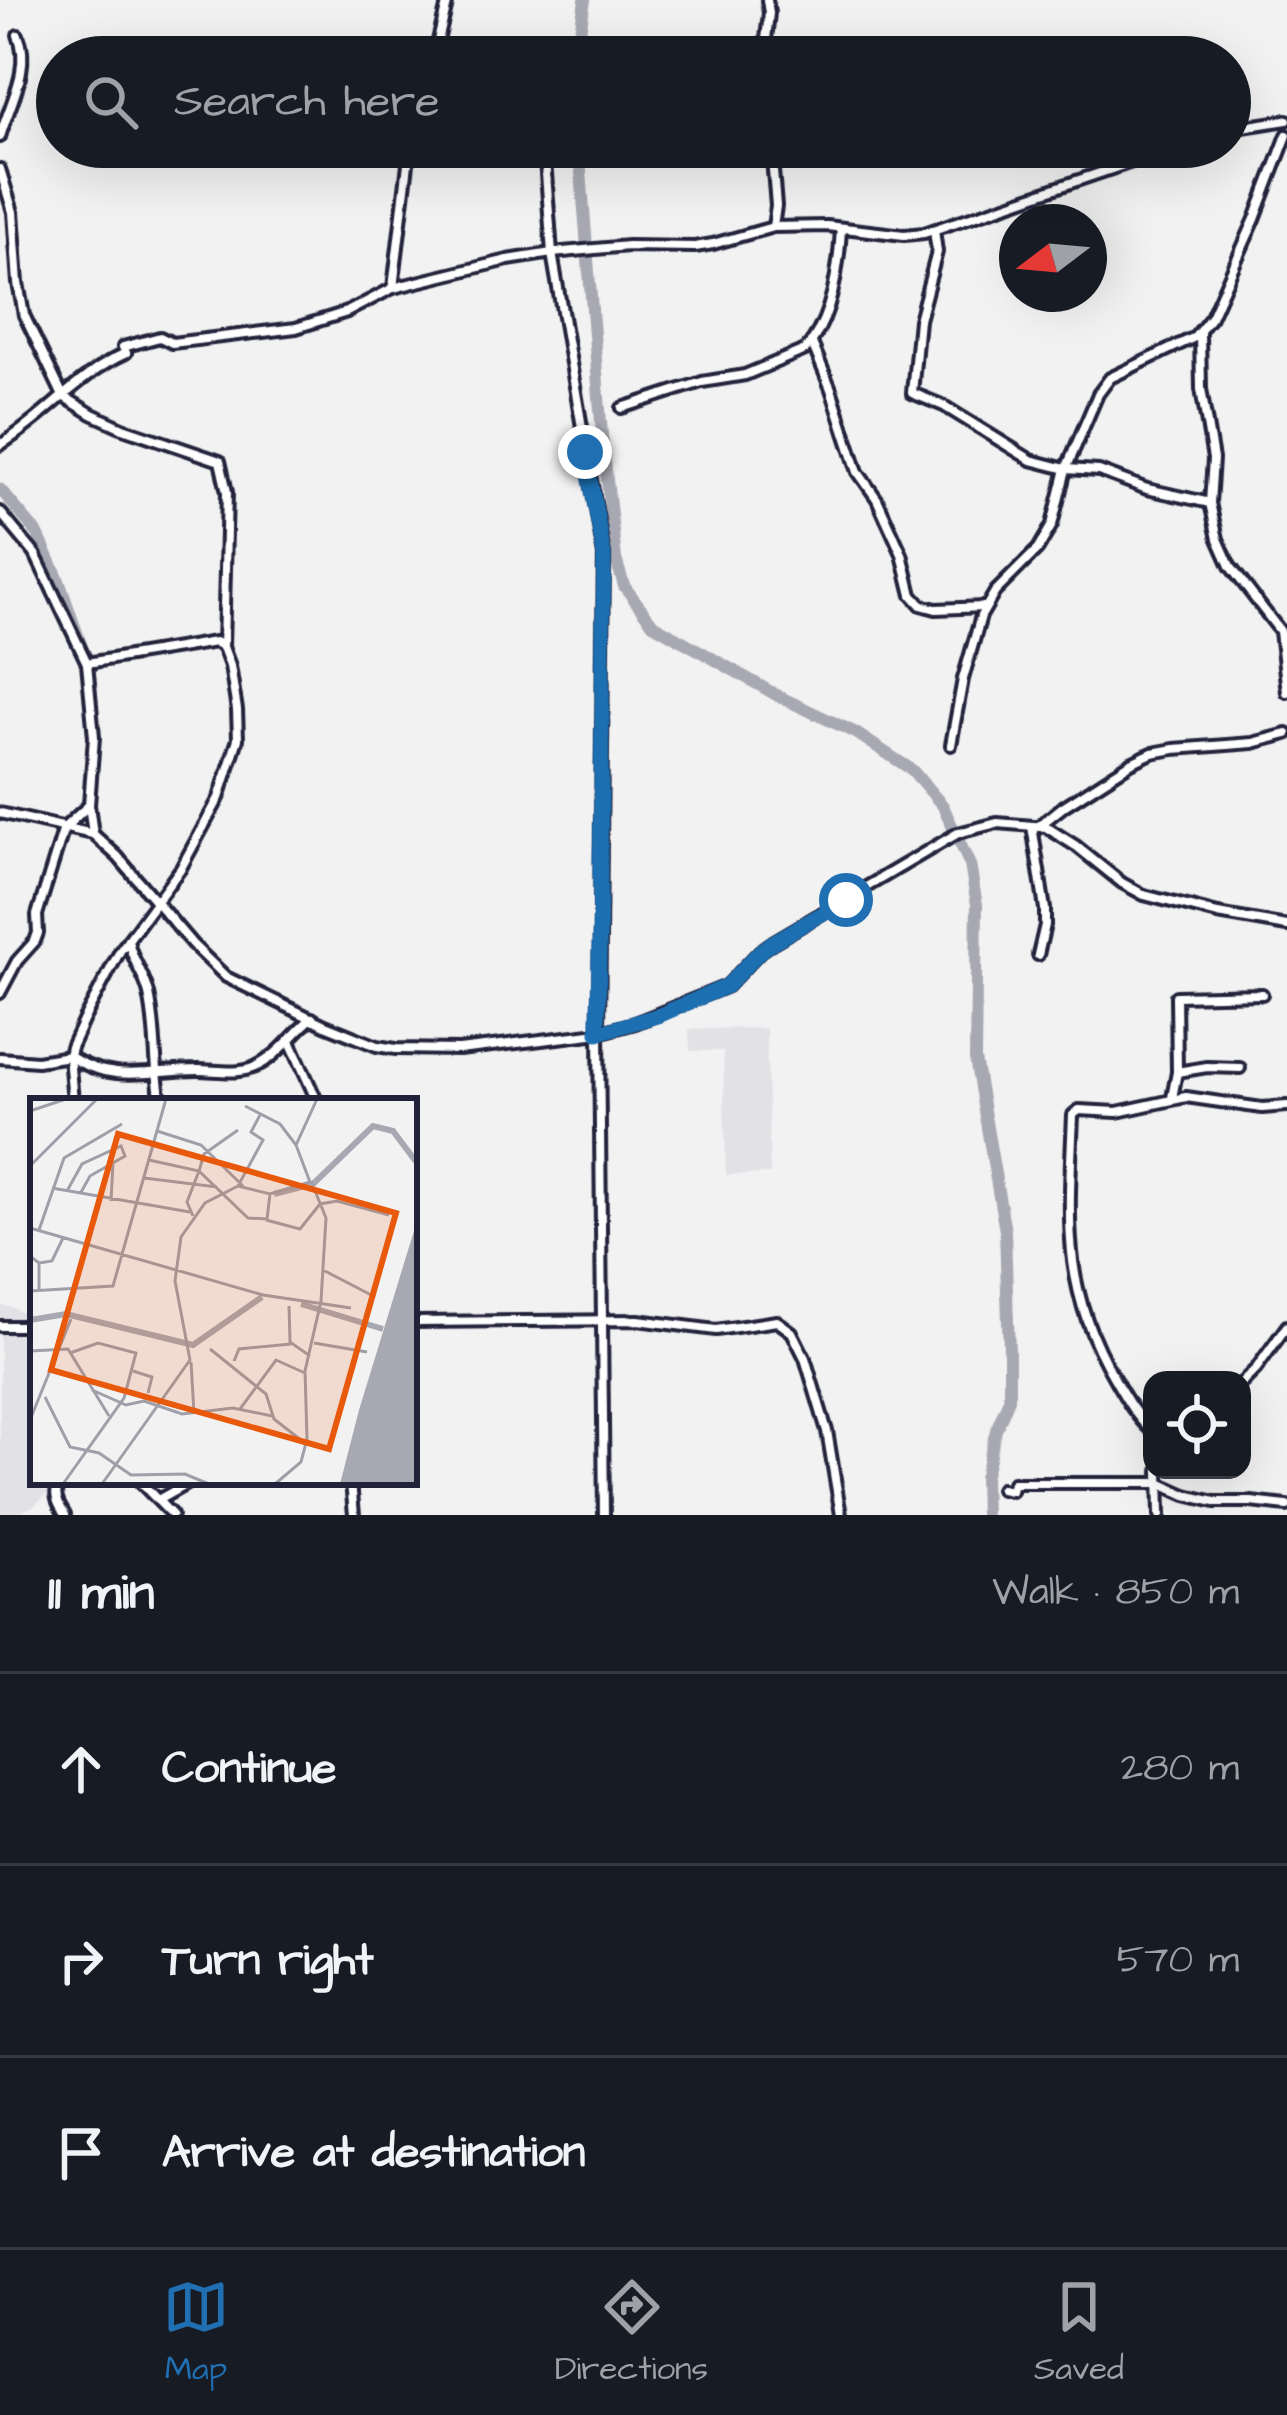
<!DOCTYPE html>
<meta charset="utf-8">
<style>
body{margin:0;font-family:"Architects Daughter",sans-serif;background:#242831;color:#f1f3f6}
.controls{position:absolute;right:36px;bottom:36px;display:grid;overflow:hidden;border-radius:24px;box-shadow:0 12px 48px #0002}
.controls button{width:108px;height:108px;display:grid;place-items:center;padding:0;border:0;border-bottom:3px solid #363941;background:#171b24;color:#f1f3f6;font:60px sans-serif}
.compass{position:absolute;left:999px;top:204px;width:108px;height:108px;border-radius:50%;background:#171b24;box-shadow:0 12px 48px #0002;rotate:254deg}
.stop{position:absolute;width:36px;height:36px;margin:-27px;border:9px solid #1f6fb2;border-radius:50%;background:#fff}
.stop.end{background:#1f6fb2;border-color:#fff;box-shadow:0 3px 12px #0008}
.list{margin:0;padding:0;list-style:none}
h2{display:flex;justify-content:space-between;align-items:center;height:156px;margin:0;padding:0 48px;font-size:51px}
h2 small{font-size:39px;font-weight:400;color:#9ea1a6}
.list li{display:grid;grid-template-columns:78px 1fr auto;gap:36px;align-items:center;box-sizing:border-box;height:192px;padding:0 48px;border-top:3px solid #363941}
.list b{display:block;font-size:45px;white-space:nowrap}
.list em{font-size:39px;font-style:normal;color:#9ea1a6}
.icon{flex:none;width:66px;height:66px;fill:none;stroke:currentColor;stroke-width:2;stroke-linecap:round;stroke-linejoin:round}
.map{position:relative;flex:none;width:1287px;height:1515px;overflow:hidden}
.search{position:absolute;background:#171b24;box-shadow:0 12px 48px #0002;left:36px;right:36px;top:36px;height:132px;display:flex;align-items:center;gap:30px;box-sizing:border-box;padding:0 42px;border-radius:66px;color:#9ea1a6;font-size:45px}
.sheet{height:732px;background:#171b24}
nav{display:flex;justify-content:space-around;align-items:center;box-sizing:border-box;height:168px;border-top:3px solid #363941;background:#171b24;font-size:33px;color:#9ea1a6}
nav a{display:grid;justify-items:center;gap:6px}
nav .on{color:#1f6fb2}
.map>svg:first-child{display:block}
.built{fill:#e2e2e6}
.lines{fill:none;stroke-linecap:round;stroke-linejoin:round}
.river{stroke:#a8a8b2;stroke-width:12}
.street-casing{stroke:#22223b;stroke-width:16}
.street{stroke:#fff;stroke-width:8}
.route{stroke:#1f6fb2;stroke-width:15}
.inset-river{fill:none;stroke:#a8a8b2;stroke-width:6}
.inset-road{fill:none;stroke:#9f9fa9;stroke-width:3}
.view{fill:#e8590c;fill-opacity:0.15;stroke:#e8590c;stroke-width:6}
.inset-edge{fill:none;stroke:#22223b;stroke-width:6}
</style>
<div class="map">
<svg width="1287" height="1515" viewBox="0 0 1287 1515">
<rect width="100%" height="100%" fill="#f2f2f3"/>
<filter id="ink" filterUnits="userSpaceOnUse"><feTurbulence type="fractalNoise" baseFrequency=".00833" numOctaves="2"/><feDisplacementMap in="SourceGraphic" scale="24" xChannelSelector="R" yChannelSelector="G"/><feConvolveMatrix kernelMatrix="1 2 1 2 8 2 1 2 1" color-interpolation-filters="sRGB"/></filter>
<g filter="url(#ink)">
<g class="built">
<polygon points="766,1028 770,1174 726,1175 723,1051 690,1051 689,1029"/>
<polygon points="0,1305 13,1308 33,1319 33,1482 60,1482 34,1506 13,1515 0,1515"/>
</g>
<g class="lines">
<g class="river">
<polyline points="576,57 585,0"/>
<polyline points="579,147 602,435 616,559 624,586 653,624 778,696 856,733 912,770 943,806 970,865 977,905 975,1059 1005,1231 1009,1352 1009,1399 996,1430 984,1478 985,1515"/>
<polyline points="0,489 38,534 57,575 83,650"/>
</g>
<defs>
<g id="street">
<polyline points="434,57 448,0"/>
<polyline points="764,57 769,13 767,0"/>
<polyline points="1230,129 1287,120"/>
<path d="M0,137C9,105 32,68 18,35"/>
<polyline points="544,147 552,253 604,555 599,1033 604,1515"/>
<polyline points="771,147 776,206 773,227"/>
<polyline points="0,169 13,212 18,283 24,315 63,396 92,414 123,428 220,461 227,492 223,647"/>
<polyline points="934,230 937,252 919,320 912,393 944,406 1031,460 1066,469 1099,471 1147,489 1210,503"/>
<polyline points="393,288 410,147"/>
<polyline points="1200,333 1201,389 1213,459 1210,503 1218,539 1230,566 1280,631 1287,692"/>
<polyline points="812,343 831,389 858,472 877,499 902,554 912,595 921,605 936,609 984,607"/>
<path d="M622,408L702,382L745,375L805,350C832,320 839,268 841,228"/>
<path d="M0,445C45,418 77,375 126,353L123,347L160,337L172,343L296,328L347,312L393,288L508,260L552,253L628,246L695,247L713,244L773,227L827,226L904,235L924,233L1176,147"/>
<polyline points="0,512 35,554 87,663 94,737 89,805 93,834"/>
<polyline points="951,745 963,679 981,616 995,592 1038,549 1052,525 1066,469 1098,394 1110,378 1195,337 1211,317 1255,219 1287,135"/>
<polyline points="0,813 93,834 118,857 192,944 226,977 325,1025 377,1046 396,1049 459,1050 599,1033 635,1023 727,986 760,951 773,942 958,833 997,823 1046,827 1076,846 1122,883 1144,895 1218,914 1287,926"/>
<polyline points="1040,825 1064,806 1131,763 1152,753 1174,749 1253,743 1287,734"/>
<polyline points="1032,826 1045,909 1045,925 1038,955"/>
<path d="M128,940C131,959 145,975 149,994C157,1029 154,1066 161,1101"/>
<polyline points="0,993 17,961 35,941 38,933 37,915 64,828 88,806"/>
<polyline points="290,1041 317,1101"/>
<polyline points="0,1058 37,1061 69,1056 71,1047 84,1019 120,951 181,868 219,798 238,739 237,710 230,666 223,647 215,642 87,663"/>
<polyline points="1177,1072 1207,1067 1240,1068"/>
<polyline points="1172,1098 1177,1072 1176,996 1262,994"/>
<path d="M73,1101L69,1056C114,1085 150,1070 198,1070C217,1070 238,1075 255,1067C279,1056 292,1034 312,1018"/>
<polyline points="414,1322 638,1320 716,1330 777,1321 792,1332 805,1358 827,1431 841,1515"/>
<polyline points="0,1326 33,1326"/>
<polyline points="1242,1383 1256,1369 1287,1326"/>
<path d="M1152,1431C1136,1417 1125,1397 1114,1378C1060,1286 1069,1216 1073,1115L1079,1110L1117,1112L1186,1097L1262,1108L1287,1106"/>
<polyline points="1159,1470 1160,1515"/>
<path d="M60,1482C52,1494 58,1504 65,1515"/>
<polyline points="140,1482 172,1515"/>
<polyline points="351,1482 354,1515"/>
<polyline points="1001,1489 1011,1491 1013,1483 1159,1483 1186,1495 1215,1502 1251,1502 1287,1506"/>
<polyline points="158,1500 190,1482"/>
</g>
</defs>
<use href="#street" class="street-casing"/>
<use href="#street" class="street"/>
</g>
</g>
<g class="lines" filter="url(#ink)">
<polyline class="route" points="585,452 604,555 598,1033 660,1015 727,986 760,951 773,942 846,900"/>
</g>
<g transform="translate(30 1098)">
<rect width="387" height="387" fill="#f2f2f3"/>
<path d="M387,123V386H310L329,312Z" fill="#a8a8b2"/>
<path class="inset-river" d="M244,96L283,86L343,28L363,33L387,65M271,206L353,231M0,222L36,216L163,247L232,199"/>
<path class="inset-road" d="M215,8L250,26L266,47L287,1M0,13L36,1M208,32L174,56L169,73L218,120L237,121L240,96M127,33L171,47L213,88M119,62L169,73L157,104L163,118M0,68L67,1M114,80L187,89M208,88L240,96L280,84L266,47M22,90L160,114M37,93L52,66L91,48L95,58L60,78L50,96M81,103L83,65M236,122L270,131L290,106L307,103L359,117M0,130L233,197L321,210M9,132L34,60L92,26M0,158L9,165V191M9,165L22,163L33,140M293,172L345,199M0,193L83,188L136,1M259,208L260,244L280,258M284,245L337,254M180,251L236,296L244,321L276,346M0,253L38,251L79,318M204,263L209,251L261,246M161,264L164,315M103,273L122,279L118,295M62,292L96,307L114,303L152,316L203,310L242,318M15,299L40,349L69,355L101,377L155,376L179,386M210,311L246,262L275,275M0,322L41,221M33,386L94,300L106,255L68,245L40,255M72,386L160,262L145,183L151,139L175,105L208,88L233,42L221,34L230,17M245,386L271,364L277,341L275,273L291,203L296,120L281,83"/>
<path class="view" d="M88,36L366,115L299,351L21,272Z"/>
<rect width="387" height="387" class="inset-edge"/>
</g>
</svg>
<div class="controls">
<button><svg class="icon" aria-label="locate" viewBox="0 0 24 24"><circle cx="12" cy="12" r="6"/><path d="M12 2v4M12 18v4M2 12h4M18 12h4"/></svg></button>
</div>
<svg class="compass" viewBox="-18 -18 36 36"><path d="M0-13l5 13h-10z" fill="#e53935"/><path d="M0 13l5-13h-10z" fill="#9ea1a6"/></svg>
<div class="stop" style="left:846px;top:900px"></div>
<div class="stop end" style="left:585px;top:452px"></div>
<div class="search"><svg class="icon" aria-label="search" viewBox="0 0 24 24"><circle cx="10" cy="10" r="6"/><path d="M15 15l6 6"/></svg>Search here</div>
</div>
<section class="sheet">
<h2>11 min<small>Walk · 850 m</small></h2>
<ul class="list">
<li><svg class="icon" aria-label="ahead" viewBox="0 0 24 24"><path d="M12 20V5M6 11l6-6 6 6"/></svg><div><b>Continue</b></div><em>280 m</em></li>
<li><svg class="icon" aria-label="right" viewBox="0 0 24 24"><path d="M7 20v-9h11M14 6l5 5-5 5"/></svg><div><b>Turn right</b></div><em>570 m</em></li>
<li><svg class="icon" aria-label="arrive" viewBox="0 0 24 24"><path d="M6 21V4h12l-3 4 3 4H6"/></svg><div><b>Arrive at destination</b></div></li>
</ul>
</section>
<nav>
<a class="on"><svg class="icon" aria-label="map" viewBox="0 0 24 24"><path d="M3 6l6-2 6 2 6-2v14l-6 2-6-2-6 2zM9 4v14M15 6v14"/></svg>Map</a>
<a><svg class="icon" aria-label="directions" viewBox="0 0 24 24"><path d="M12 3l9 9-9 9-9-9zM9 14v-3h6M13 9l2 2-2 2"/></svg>Directions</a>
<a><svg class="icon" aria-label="saved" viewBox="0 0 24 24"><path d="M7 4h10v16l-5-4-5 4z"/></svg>Saved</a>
</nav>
